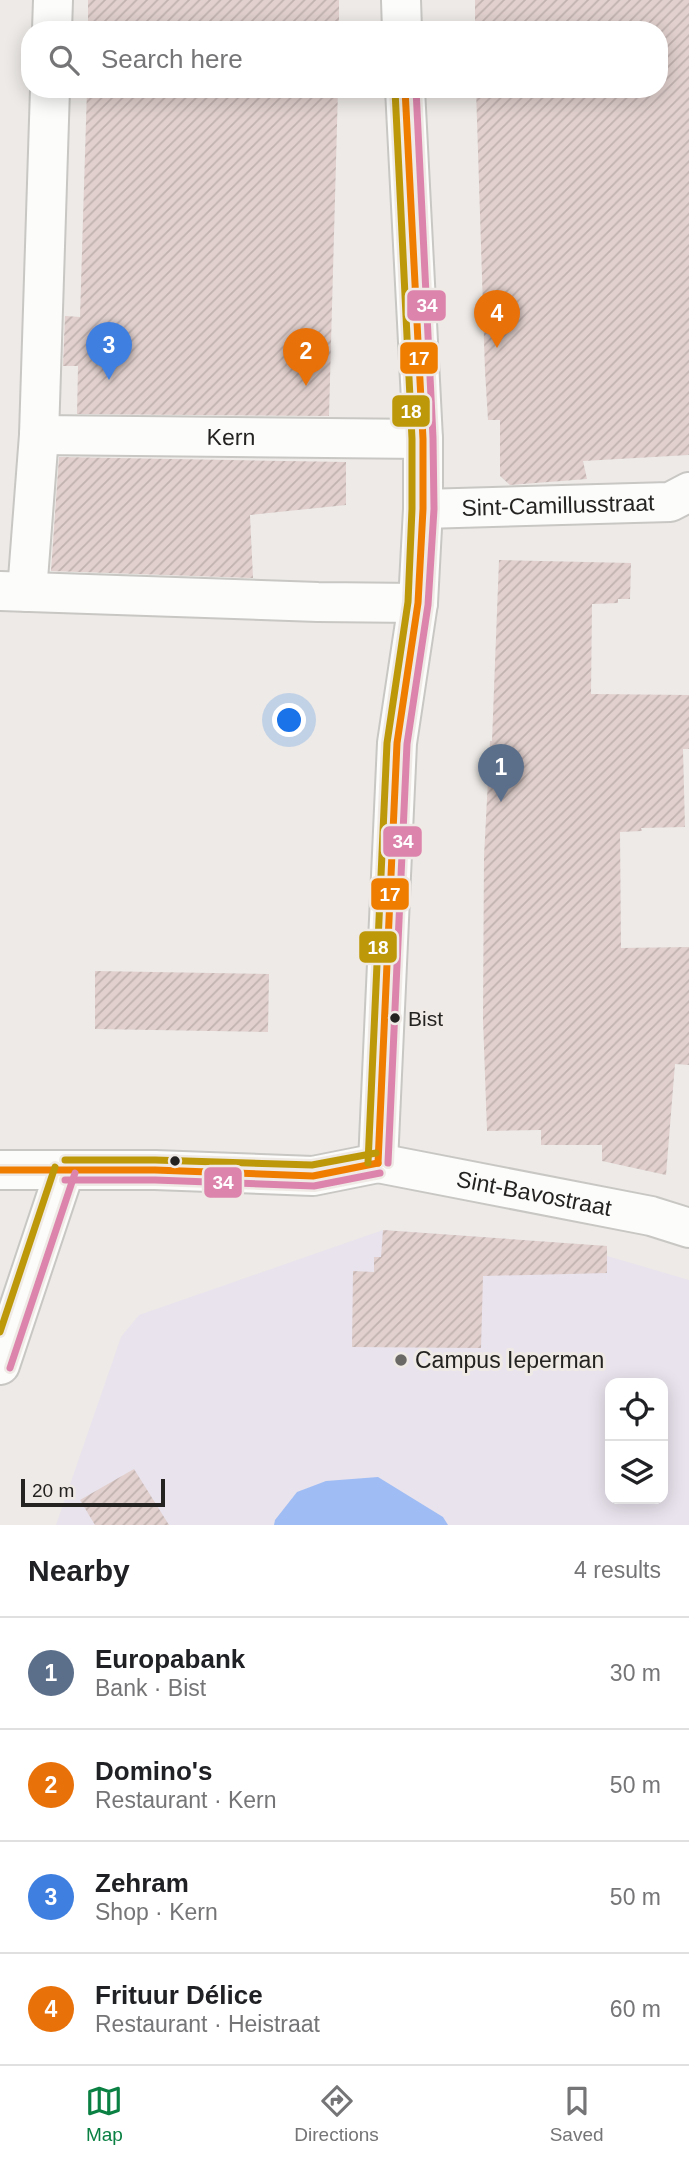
<!DOCTYPE html>
<meta charset="utf-8">
<style>
body{margin:0;font-family:Helvetica,sans-serif;background:#f2f2f2;color:#202124}
.controls{position:absolute;right:21px;bottom:21px;display:grid;overflow:hidden;border-radius:14px;box-shadow:0 4px 18px #0003}
.controls button{width:63px;height:63px;display:grid;place-items:center;padding:0;border:0;border-bottom:2px solid #e0e0e0;background:#fff;color:#202124;font:35px sans-serif}
.scale{position:absolute;left:21px;bottom:18px;width:144px;box-sizing:border-box;padding-left:7px;border:4px solid #242321;border-top:0;font-size:19px;line-height:24px;white-space:nowrap;color:#242321;-webkit-text-stroke:5px #efeae5;paint-order:stroke}
.you{position:absolute;left:290px;top:721px;width:24px;height:24px;margin:-18px;border:5px solid #fff;border-radius:50%;background:#1a73e8;box-shadow:0 0 0 10px #1a73e833}
.badge{display:grid;place-items:center;width:46px;height:46px;border-radius:50%;background:#0b8043;color:#fff;font-size:23px;font-weight:700}
.pin{position:absolute;translate:-50% -58px;filter:drop-shadow(0 2px 4px #0008)}
.pin::after{content:'';position:absolute;top:37px;width:24px;height:21px;background:inherit;clip-path:polygon(0 0,100% 0,50% 100%)}
.list{margin:0;padding:0;list-style:none}
h2{display:flex;justify-content:space-between;align-items:center;height:91px;margin:0;padding:0 28px;font-size:30px}
h2 small{font-size:23px;font-weight:400;color:#757577}
.list li{display:grid;grid-template-columns:46px 1fr auto;gap:21px;align-items:center;box-sizing:border-box;height:112px;padding:0 28px;border-top:2px solid #e0e0e0}
.list b{display:block;font-size:26px;white-space:nowrap}
.list p{margin:0;font-size:23px;white-space:nowrap;color:#757577}
.list em{font-size:23px;font-style:normal;color:#757577}
.icon{flex:none;width:38px;height:38px;fill:none;stroke:currentColor;stroke-width:2;stroke-linecap:round;stroke-linejoin:round}
.map{position:relative;flex:none;width:689px;height:1525px;overflow:hidden}
.search{position:absolute;background:#fff;box-shadow:0 4px 18px #0003;left:21px;right:21px;top:21px;height:77px;display:flex;align-items:center;gap:18px;box-sizing:border-box;padding:0 24px;border-radius:28px;color:#757577;font-size:26px}
.sheet{height:539px;background:#fff}
nav{display:flex;justify-content:space-around;align-items:center;box-sizing:border-box;height:98px;border-top:2px solid #e0e0e0;background:#fff;font-size:19px;color:#757577}
nav a{display:grid;justify-items:center;gap:4px}
nav .on{color:#0b8043}
.map>svg:first-child{display:block}
.education{fill:#e9e3ed;fill-rule:evenodd}
.water{fill:#9fbdf4}
.building{fill:url(#building-hatch)}
.lines{fill:none;stroke-linecap:round;stroke-linejoin:round}
.pedestrian-casing{stroke:#c8c7c4;stroke-width:42}
.minor-casing{stroke:#c8c7c4;stroke-width:42}
.tertiary-casing{stroke:#c8c7c4;stroke-width:42}
.pedestrian{stroke:#fcfcfb;stroke-width:38}
.minor{stroke:#fcfcfb;stroke-width:38}
.tertiary{stroke:#fcfcfb;stroke-width:38}
.bus-1-casing{stroke:#efeae5;stroke-width:12}
.bus-2-casing{stroke:#efeae5;stroke-width:12}
.bus-3-casing{stroke:#efeae5;stroke-width:12}
.bus-1{stroke:#ef7d00;stroke-width:7}
.bus-2{stroke:#dc84ac;stroke-width:7}
.bus-3{stroke:#bd990a;stroke-width:7}
.bus-dot{fill:#242321;stroke:#efeae5;stroke-width:2.5}
.poi-dot{fill:#6a6966;stroke:#efeae5;stroke-width:2.5}
.labels{text-anchor:middle;dominant-baseline:central;stroke-width:6;stroke-linejoin:round;paint-order:stroke}
.bus-label{font-size:21px;fill:#242321;stroke:#efeae5;text-anchor:start}
.street-label{font-size:23px;fill:#242321;stroke:#efeae5}
.poi-label{font-size:23px;fill:#242321;stroke:#efeae5;text-anchor:start}
.line-badge{stroke:#efeae5;stroke-width:2.5}
.badge-label{font-size:19px;text-anchor:middle;font-weight:bold;fill:#fff}
</style>
<div class="map">
<svg width="689" height="1525" viewBox="0 0 689 1525">
<defs>
<pattern id="building-hatch" width="6" height="6" patternUnits="userSpaceOnUse" patternTransform="scale(1.75)"><rect width="6" height="6" fill="#e1d0cd"/><path d="M-1 1l2-2M0 6l6-6M5 7l2-2" fill="none" stroke="#c1b2b0"/></pattern>
</defs>
<rect width="100%" height="100%" fill="#edeae7"/>
<path class="education" d="M383,1230L563,1243L689,1280V1525H56L121,1337L139,1315ZM610,1383H663V1499H610Z"/>
<polygon class="water" points="378,1477 443,1517 448,1525 274,1525 275,1520 297,1492 326,1481"/>
<g class="building">
<rect x="88" y="0" width="251" height="30"/>
<polygon points="475,0 689,0 689,455 583,461 587,479 510,485 500,476 500,420 488,420 485,371 476,89 659,89 659,30 475,30"/>
<polygon points="87,89 338,89 329,416 77,414 78,366 63,366 65,316 80,317"/>
<polygon points="59,457 346,462 346,505 250,515 253,578 51,571"/>
<polygon points="499,560 631,563 630,599 618,599 618,603 592,604 591,694 689,695 689,749 683,749 685,827 641,828 642,831 620,832 621,948 689,947 689,1065 675,1064 666,1175 602,1161 602,1145 541,1145 541,1130 487,1131 483,1019 484,857 490,741 492,741"/>
<polygon points="95,971 269,974 268,1032 95,1029"/>
<polygon points="383,1230 607,1246 607,1273 483,1276 481,1348 352,1347 353,1271 374,1272 374,1257 381,1257"/>
<polygon points="134,1469 169,1525 95,1525 80,1500"/>
</g>
<g class="lines">
<defs>
<g id="pedestrian">
<polyline points="52,30 53,0"/>
<path id="s1" d="M39,435L423,439"/>
<polyline points="27,592 39,435 50,89"/>
</g>
<g id="minor">
<path id="s2" d="M423,509L670,502L689,492"/>
<polyline points="0,591 318,602 418,603"/>
<path id="s3" d="M378,1163L651,1216L689,1228"/>
<polyline points="0,1170 65,1170"/>
</g>
<g id="tertiary">
<polyline points="401,0 402,30"/>
<polyline points="0,1365 65,1170 155,1170 313,1176 378,1163 397,743 418,603 423,509 423,439 405,89"/>
</g>
</defs>
<use href="#pedestrian" class="pedestrian-casing"/>
<use href="#minor" class="minor-casing"/>
<use href="#tertiary" class="tertiary-casing"/>
<use href="#pedestrian" class="pedestrian"/>
<use href="#minor" class="minor"/>
<use href="#tertiary" class="tertiary"/>
<defs>
<g id="bus-1">
<polyline points="378,1163 397,743 418,603 423,509 423,439 405,89"/>
<polyline points="0,1170 155,1170 313,1176 378,1163"/>
</g>
<g id="bus-2">
<polyline points="388,1163 407,744 428,605 434,509 433,438 416,89"/>
<polyline points="65,1180 155,1180 314,1186 380,1173"/>
<polyline points="10,1368 75,1173"/>
</g>
<g id="bus-3">
<polyline points="65,1160 155,1160 312,1165 376,1153"/>
<polyline points="368,1163 387,743 408,602 412,509 412,439 395,90"/>
<polyline points="0,1332 55,1167"/>
</g>
</defs>
<use href="#bus-1" class="bus-1-casing"/>
<use href="#bus-2" class="bus-2-casing"/>
<use href="#bus-3" class="bus-3-casing"/>
<use href="#bus-1" class="bus-1"/>
<use href="#bus-2" class="bus-2"/>
<use href="#bus-3" class="bus-3"/>
</g>
<g class="bus-dot">
<circle cx="395" cy="1018" r="6"/>
<circle cx="175" cy="1161" r="6"/>
</g>
<circle class="poi-dot" cx="401" cy="1360" r="7"/>
<g class="labels">
<g class="bus-label">
<text x="408" y="1018">Bist</text>
</g>
<g class="street-label">
<text stroke="none"><textPath href="#s1" startOffset="192">Kern</textPath></text>
<text stroke="none"><textPath href="#s2" startOffset="135">Sint-Camillusstraat</textPath></text>
<text stroke="none"><textPath href="#s3" startOffset="159">Sint-Bavostraat</textPath></text>
</g>
<g class="poi-label">
<text x="415" y="1360">Campus Ieperman</text>
</g>
</g>
<g class="line-badge">
<rect x="406" y="289" width="41" height="33" rx="7" fill="#dc84ac"/>
<rect x="399" y="341" width="40" height="34" rx="7" fill="#ef7d00"/>
<rect x="391" y="394" width="40" height="34" rx="7" fill="#bd990a"/>
<rect x="382" y="825" width="41" height="33" rx="7" fill="#dc84ac"/>
<rect x="370" y="877" width="40" height="34" rx="7" fill="#ef7d00"/>
<rect x="358" y="930" width="40" height="34" rx="7" fill="#bd990a"/>
<rect x="203" y="1166" width="40" height="33" rx="7" fill="#dc84ac"/>
</g>
<g class="badge-label">
<text x="427" y="312">34</text>
<text x="419" y="365">17</text>
<text x="411" y="418">18</text>
<text x="403" y="848">34</text>
<text x="390" y="901">17</text>
<text x="378" y="954">18</text>
<text x="223" y="1189">34</text>
</g>
</svg>
<div class="controls">
<button><svg class="icon" aria-label="locate" viewBox="0 0 24 24"><circle cx="12" cy="12" r="6"/><path d="M12 2v4M12 18v4M2 12h4M18 12h4"/></svg></button>
<button><svg class="icon" aria-label="layers" viewBox="0 0 24 24"><path d="M12 4l9 5-9 5-9-5zM3 14l9 5 9-5"/></svg></button>
</div>
<div class="scale">20 m</div>
<div class="you"></div>
<div class="pin badge" style="left:501px;top:802px;background:#5c6f8a">1</div>
<div class="pin badge" style="left:306px;top:386px;background:#e8710a">2</div>
<div class="pin badge" style="left:109px;top:380px;background:#3f7fe0">3</div>
<div class="pin badge" style="left:497px;top:348px;background:#e8710a">4</div>
<div class="search"><svg class="icon" aria-label="search" viewBox="0 0 24 24"><circle cx="10" cy="10" r="6"/><path d="M15 15l6 6"/></svg>Search here</div>
</div>
<section class="sheet">
<h2>Nearby<small>4 results</small></h2>
<ul class="list">
<li><span class="badge" style="background:#5c6f8a">1</span><div><b>Europabank</b><p>Bank · Bist</p></div><em>30 m</em></li>
<li><span class="badge" style="background:#e8710a">2</span><div><b>Domino's</b><p>Restaurant · Kern</p></div><em>50 m</em></li>
<li><span class="badge" style="background:#3f7fe0">3</span><div><b>Zehram</b><p>Shop · Kern</p></div><em>50 m</em></li>
<li><span class="badge" style="background:#e8710a">4</span><div><b>Frituur Délice</b><p>Restaurant · Heistraat</p></div><em>60 m</em></li>
</ul>
</section>
<nav>
<a class="on"><svg class="icon" aria-label="map" viewBox="0 0 24 24"><path d="M3 6l6-2 6 2 6-2v14l-6 2-6-2-6 2zM9 4v14M15 6v14"/></svg>Map</a>
<a><svg class="icon" aria-label="directions" viewBox="0 0 24 24"><path d="M12 3l9 9-9 9-9-9zM9 14v-3h6M13 9l2 2-2 2"/></svg>Directions</a>
<a><svg class="icon" aria-label="saved" viewBox="0 0 24 24"><path d="M7 4h10v16l-5-4-5 4z"/></svg>Saved</a>
</nav>
